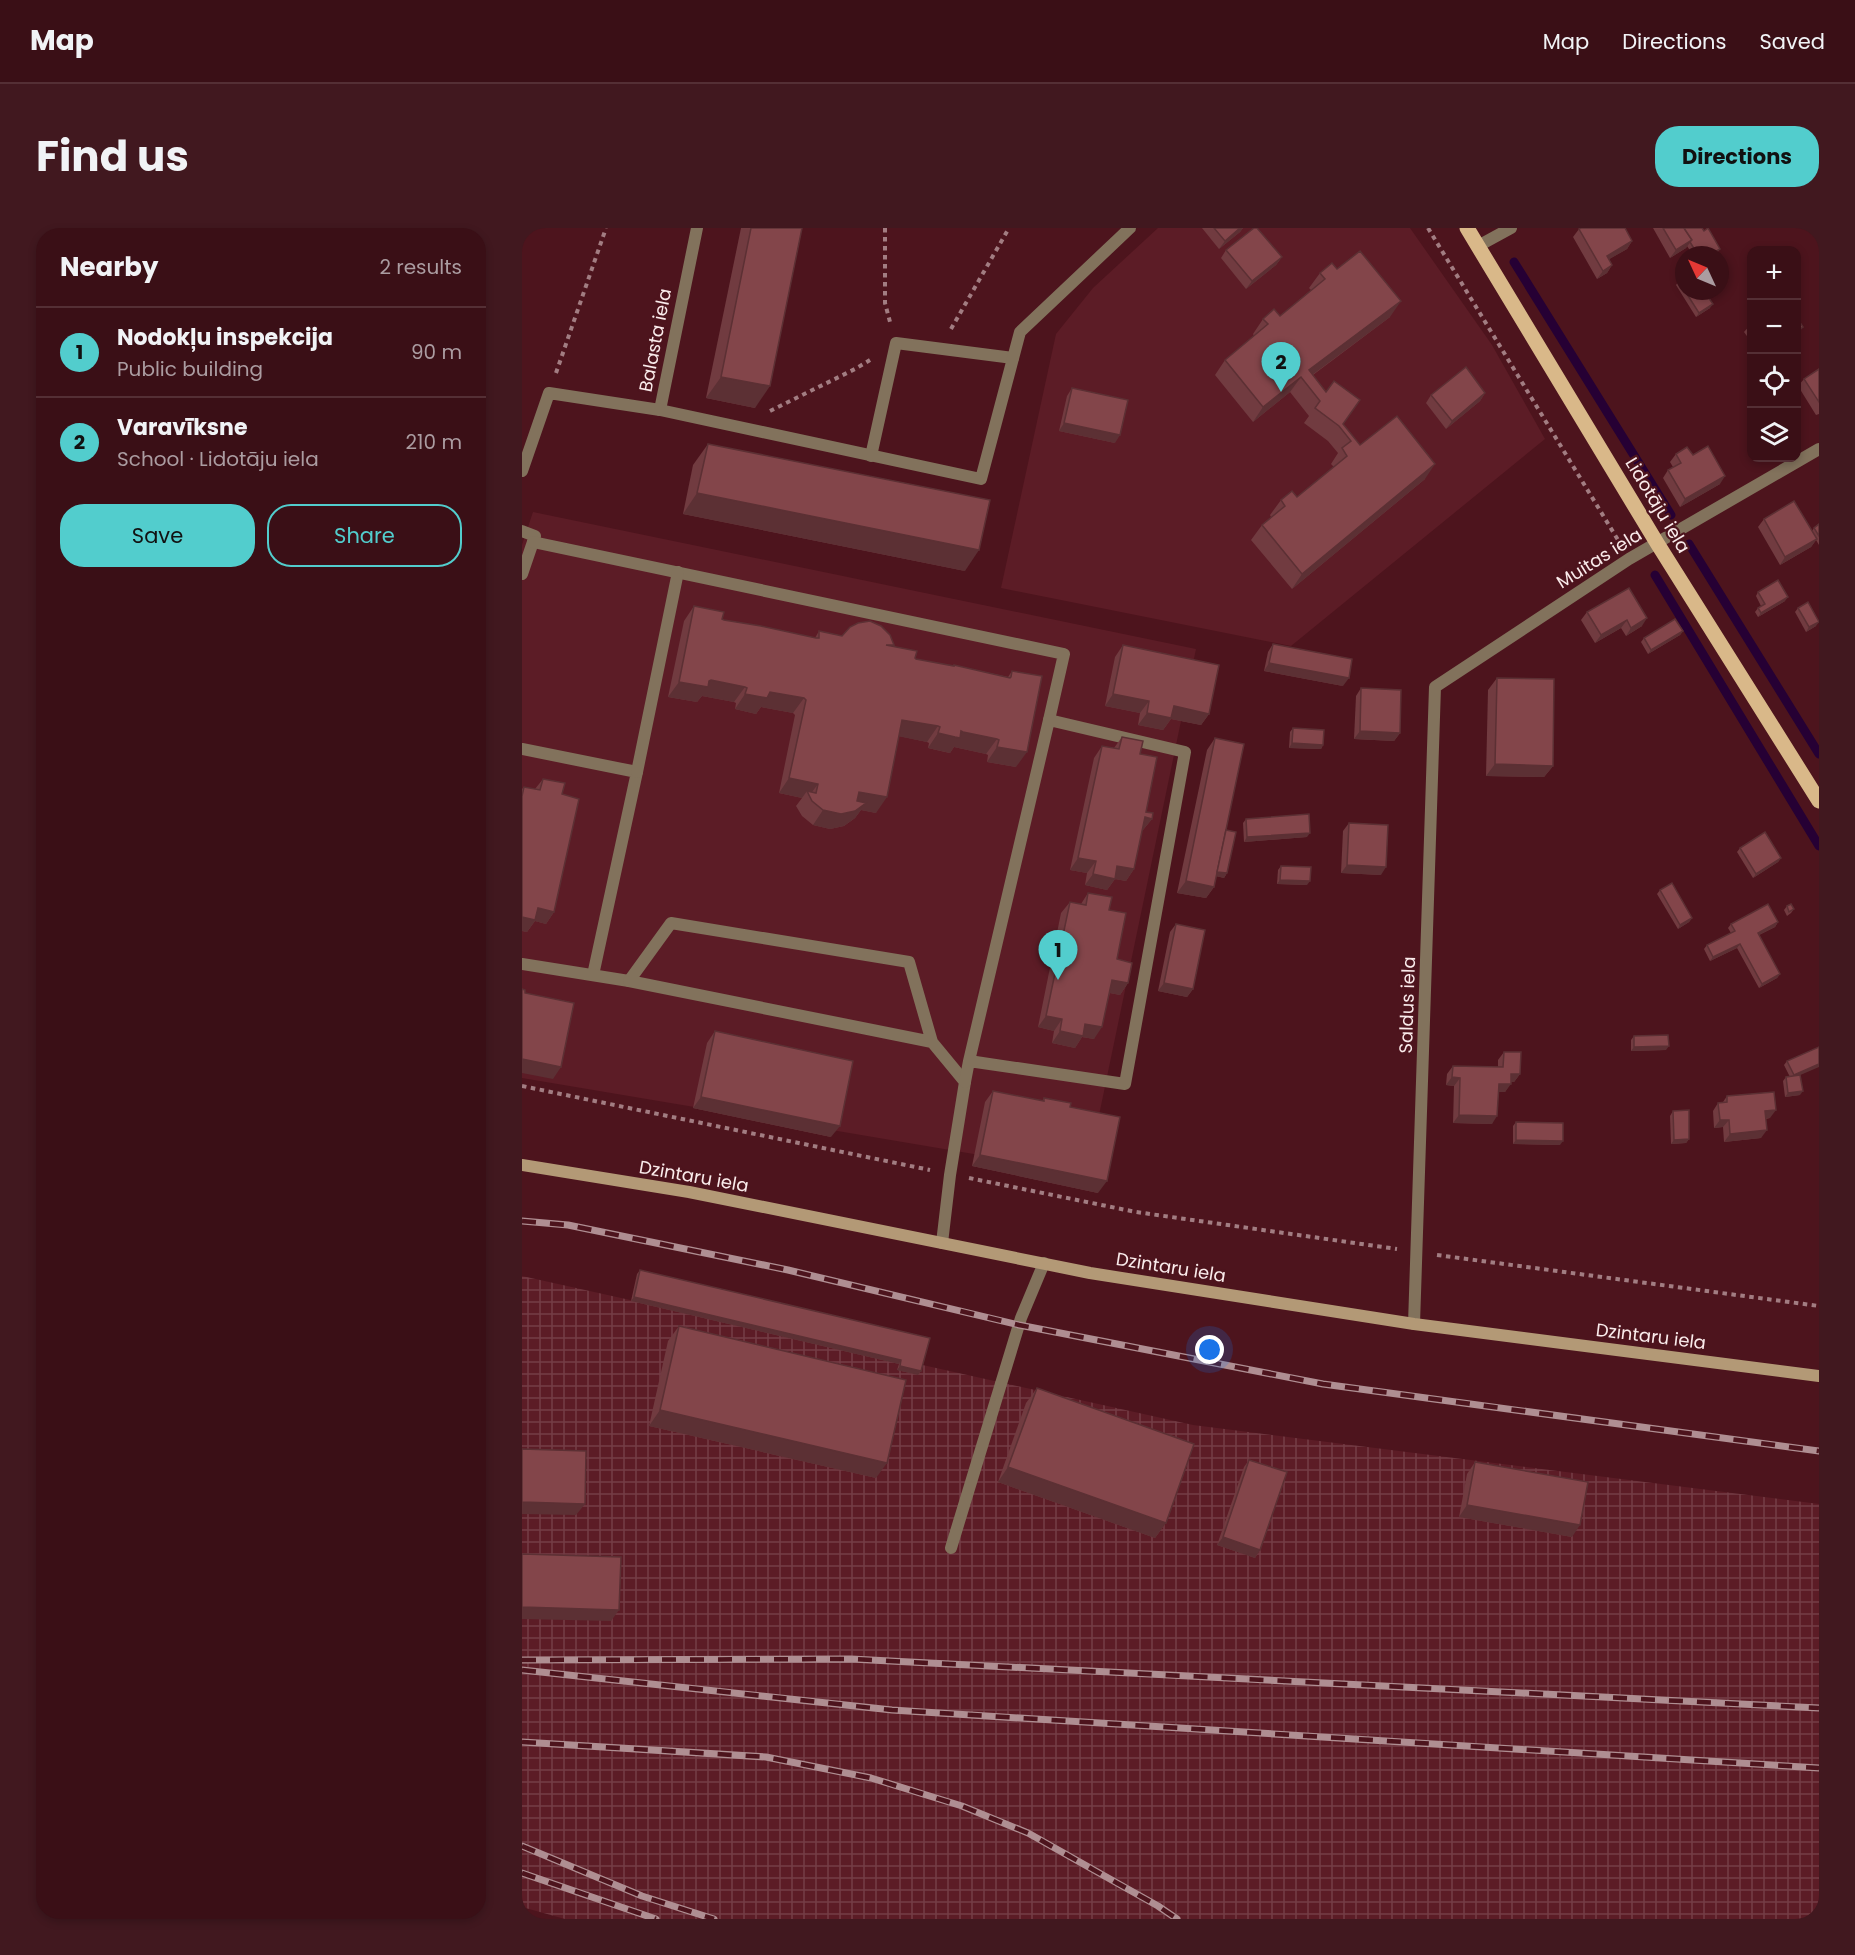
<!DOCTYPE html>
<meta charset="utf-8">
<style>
body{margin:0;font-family:Poppins,sans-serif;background:#41181f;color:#f1f3f6}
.controls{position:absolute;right:18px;top:18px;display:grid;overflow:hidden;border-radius:12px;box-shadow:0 3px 9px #0003}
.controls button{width:54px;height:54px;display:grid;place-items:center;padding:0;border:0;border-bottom:2px solid #542f35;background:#3a0f16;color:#f1f3f6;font:30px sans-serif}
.compass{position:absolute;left:1153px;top:18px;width:54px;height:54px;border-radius:50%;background:#3a0f16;box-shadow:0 3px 9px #0003;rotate:314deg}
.you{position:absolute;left:688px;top:1122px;width:21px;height:21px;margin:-15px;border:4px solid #fff;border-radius:50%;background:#1a73e8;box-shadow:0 0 0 9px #1a73e833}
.badge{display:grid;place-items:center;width:39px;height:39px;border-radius:50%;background:#52cdcd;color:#111;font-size:20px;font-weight:700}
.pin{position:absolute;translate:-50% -50px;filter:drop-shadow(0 2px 3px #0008)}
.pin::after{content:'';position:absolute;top:32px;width:21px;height:18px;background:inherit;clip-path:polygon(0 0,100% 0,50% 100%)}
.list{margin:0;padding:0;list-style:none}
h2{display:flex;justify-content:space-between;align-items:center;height:78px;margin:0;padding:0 24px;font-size:26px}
h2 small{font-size:20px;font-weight:400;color:#ab9ca1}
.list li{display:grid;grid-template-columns:39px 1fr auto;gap:18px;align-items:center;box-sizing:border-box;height:90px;padding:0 24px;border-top:2px solid #542f35}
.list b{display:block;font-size:22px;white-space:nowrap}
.list p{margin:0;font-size:20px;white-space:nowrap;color:#ab9ca1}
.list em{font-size:20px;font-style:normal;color:#ab9ca1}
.actions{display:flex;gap:12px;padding:18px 24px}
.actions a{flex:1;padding:14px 0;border:2px solid #52cdcd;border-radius:24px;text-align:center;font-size:21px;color:#52cdcd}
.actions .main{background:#52cdcd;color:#111}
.icon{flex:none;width:33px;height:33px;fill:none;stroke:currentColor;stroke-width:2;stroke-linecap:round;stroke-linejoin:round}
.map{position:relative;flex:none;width:1297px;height:1691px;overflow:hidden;border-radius:24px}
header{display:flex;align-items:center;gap:36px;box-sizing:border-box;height:84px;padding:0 30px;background:#3a0f16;border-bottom:2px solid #542f35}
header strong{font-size:28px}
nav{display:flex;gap:33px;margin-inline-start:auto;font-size:21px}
.intro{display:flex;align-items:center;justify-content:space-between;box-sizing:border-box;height:144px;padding:0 36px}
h1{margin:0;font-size:42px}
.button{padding:15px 27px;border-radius:24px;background:#52cdcd;color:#111;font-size:21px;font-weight:700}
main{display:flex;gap:36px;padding:0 36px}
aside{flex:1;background:#3a0f16;border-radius:24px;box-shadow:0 3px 9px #0003}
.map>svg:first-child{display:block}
.built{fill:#5c1c26}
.industrial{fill:url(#industrial-grid)}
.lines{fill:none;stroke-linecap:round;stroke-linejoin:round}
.stream{stroke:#260034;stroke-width:9}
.path{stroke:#a27d82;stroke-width:4;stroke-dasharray:4.5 4.5;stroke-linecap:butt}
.lane{stroke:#82725c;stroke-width:12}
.street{stroke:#82725c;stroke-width:12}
.secondary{stroke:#b39976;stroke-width:12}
.primary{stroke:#d9b889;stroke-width:15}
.rail-casing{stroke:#af8e92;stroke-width:7}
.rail{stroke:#4d141d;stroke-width:4.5;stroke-dasharray:14;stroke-linecap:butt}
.wall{fill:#713b40}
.shaded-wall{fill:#5c3034}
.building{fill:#83454a;stroke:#5c3034;stroke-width:1.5}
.labels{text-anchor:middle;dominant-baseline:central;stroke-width:4.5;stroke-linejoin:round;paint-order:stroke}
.street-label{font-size:18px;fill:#faebeb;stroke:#4d141d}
</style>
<header>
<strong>Map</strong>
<nav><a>Map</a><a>Directions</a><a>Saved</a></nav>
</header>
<div class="intro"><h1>Find us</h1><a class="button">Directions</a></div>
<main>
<aside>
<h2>Nearby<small>2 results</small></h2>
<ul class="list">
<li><span class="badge">1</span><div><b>Nodokļu inspekcija</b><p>Public building</p></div><em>90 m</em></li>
<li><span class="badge">2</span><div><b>Varavīksne</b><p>School · Lidotāju iela</p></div><em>210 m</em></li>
</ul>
<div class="actions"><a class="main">Save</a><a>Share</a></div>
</aside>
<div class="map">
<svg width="1297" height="1691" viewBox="0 0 1297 1691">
<defs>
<pattern id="industrial-grid" width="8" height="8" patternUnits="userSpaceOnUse" patternTransform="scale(1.5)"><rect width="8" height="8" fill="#5c1c26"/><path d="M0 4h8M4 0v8" fill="none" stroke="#743d46"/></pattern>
</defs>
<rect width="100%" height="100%" fill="#4d141d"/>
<g class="built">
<polygon points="636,0 888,0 970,117 1023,211 769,418 479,360 534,106 571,60"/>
<polygon points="11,284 674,421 565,945 0,850 0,317"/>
</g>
<polygon class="industrial" points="0,1048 671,1197 1297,1276 1297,1691 43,1691 0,1679"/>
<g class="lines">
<g class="stream">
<polyline points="992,34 1149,287"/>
<polyline points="1167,316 1297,526"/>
<polyline points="1133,347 1297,618"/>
</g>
<g class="path">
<polyline points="363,0 363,75 368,94"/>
<polyline points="906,0 1096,312"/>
<polyline points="429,101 487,0"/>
<polyline points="34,145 84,0"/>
<polyline points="248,183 333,141 348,132"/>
<polyline points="0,858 408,942"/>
<polyline points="447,950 614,984 875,1021"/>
<polyline points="915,1027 1297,1078"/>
</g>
<g class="lane">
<polyline points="0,303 13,308 0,346"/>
<polyline points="11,314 542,426 527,492"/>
<polyline points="0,521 115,544 71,747"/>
<polyline points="115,544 156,344"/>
<polyline points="0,736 107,753"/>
<polyline points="410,814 107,753 149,695 387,734 410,814 443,854 428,947 420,1015"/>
<polyline points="443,854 447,833 527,492 663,524 603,856 447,833"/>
<polyline points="429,1320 499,1090 522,1035"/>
</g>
<g class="street">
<polyline points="956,18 989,0"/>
<polyline points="138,182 175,0"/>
<polyline points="349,228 374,115 491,130"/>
<polyline points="0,243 27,165 138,182 459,251 498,104 608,0"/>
<polyline points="892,1096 913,459 1107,331 1297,221"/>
</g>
<polyline class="secondary" points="0,937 167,964 568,1045 892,1096 1297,1148"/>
<polyline class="primary" points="945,0 1135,315 1297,573"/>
<defs>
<g id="rail">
<polyline points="0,993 46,997 266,1042 497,1097 801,1156 1297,1223"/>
<polyline points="0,1432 329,1431 1297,1480"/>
<polyline points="0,1442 370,1482 1297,1540"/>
<polyline points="0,1514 244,1529 349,1550 440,1578 506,1605 636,1678 655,1691"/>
<polyline points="0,1618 120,1668 192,1691"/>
<polyline points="0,1645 134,1691"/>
</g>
</defs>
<use href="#rail" class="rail-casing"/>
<use href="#rail" class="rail"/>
</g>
<g class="wall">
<polygon points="219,0 280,0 233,180 184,170"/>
<polygon points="680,0 721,0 718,4 697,21"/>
<polygon points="1131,0 1180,0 1198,21 1195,25 1192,27 1171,27 1165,18 1164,20 1148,30"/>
<polygon points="1057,1 1110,13 1105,21 1087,31 1090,37 1085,45 1075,51 1051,9"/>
<polygon points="704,22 760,29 754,37 724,61 699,30"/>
<polygon points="815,41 868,89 791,147 821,196 838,217 903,251 770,361 729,312 740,297 749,289 748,287 759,272 775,269 812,239 809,236 816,225 806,213 782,195 787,188 768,164 731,194 693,147 703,132 732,108 731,106 741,91 758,88 789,62 787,60 798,45"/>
<polygon points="1162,50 1162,63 1182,63 1188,80 1174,89 1154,57 1157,53"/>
<polygon points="1230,95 1230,115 1222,104"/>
<polygon points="1297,141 1297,186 1294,187 1276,158 1282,151"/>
<polygon points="550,160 593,215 537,203 545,168"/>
<polygon points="963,165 958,173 924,201 904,175 909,167"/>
<polygon points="186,216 443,343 161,286 171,237"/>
<polygon points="1154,226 1171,227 1198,256 1158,279 1141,250 1146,242 1151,239 1148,234"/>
<polygon points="1242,291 1290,303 1292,300 1297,296 1297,317 1294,312 1289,319 1258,337 1236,299"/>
<polygon points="1107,360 1120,398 1104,408 1099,400 1073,415 1059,392 1065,384"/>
<polygon points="1236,364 1263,373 1236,389 1233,384 1236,380 1239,378 1234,368"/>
<polygon points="172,378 202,392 293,410 297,403 371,418 394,431 431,438 432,437 486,449 490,443 494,539 465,534 466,527 464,526 432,519 428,525 423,524 406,520 407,515 405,514 377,508 354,585 339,582 333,590 322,598 308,601 291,597 280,588 274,578 280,570 257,565 273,487 271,485 239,479 234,486 213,481 214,475 212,474 180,468 175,474 146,469 162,393"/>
<polygon points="1276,380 1294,398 1284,404 1273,384"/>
<polygon points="1161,403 1158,407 1126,426 1119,414 1122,410"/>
<polygon points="751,416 821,458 742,443 746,424"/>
<polygon points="601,417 687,486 679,497 649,491 641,502 616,497 618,485 583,478 593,429"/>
<polygon points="975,450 1031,538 1022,549 964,548 966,462"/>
<polygon points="839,460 878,505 872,513 832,511 834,468"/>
<polygon points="771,500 801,517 799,521 767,520 768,504"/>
<polygon points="600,509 618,526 624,584 630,591 621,602 620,602 612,641 604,653 593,651 585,662 563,657 565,645 548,642 572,530 580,518 592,520"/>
<polygon points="693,510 704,602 705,645 702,650 694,648 692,659 684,670 655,665 685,522"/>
<polygon points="21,551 40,566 32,684 24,696 13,693 5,704 0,703 0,561 2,559 13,561"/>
<polygon points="724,591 785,609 722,614 721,595"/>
<polygon points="827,595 859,647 819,645 821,603"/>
<polygon points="1218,620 1259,630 1256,634 1231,650 1215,624"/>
<polygon points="759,638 785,657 755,656 756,642"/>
<polygon points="1138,662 1170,690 1167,694 1156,701 1135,666"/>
<polygon points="566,665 587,682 595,731 606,755 598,767 588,765 572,811 560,809 553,820 530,815 532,803 516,799 539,685 548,674 559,676"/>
<polygon points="1265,678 1272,681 1269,685 1265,688 1262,682"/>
<polygon points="1256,694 1253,699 1237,707 1258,746 1255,750 1237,760 1215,720 1188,733 1182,721 1185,717 1209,705 1206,700 1209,696"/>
<polygon points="654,696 671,761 665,769 636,763 648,704"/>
<polygon points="193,803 309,909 171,880 185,815"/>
<polygon points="1112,808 1144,822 1109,823 1109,812"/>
<polygon points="982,824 998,846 992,854 989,854 983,864 976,864 970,896 931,895 932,858 924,857 925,846 931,838 976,839 976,832"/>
<polygon points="1265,833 1278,847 1278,867 1263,869 1261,853 1264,849 1268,849 1262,837"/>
<polygon points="471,863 520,873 522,870 548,879 576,965 450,938 463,874"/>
<polygon points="1205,868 1248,890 1244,891 1239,910 1202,914 1201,899 1192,900 1191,883 1196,875 1201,874"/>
<polygon points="1151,883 1167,911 1164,915 1149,916 1148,888"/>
<polygon points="994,894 1038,917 991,916 991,898"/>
<polygon points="118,1042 408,1110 399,1143 396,1147 375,1142 377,1136 109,1073 115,1046"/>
<polygon points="157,1098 354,1250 127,1198 146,1113"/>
<polygon points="515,1160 644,1295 633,1310 476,1254 504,1175"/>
<polygon points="727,1232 738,1322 733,1330 695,1317 722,1239"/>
<polygon points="953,1234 1050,1309 937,1289 945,1246"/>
</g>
<g class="shaded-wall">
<polygon points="718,0 721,0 718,4 697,21 703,13"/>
<polygon points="1170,12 1164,20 1148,30 1154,22"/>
<polygon points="1110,13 1105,21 1079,36 1085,28"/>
<polygon points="760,29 754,37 724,61 730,53"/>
<polygon points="1090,37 1085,45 1075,51 1081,43"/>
<polygon points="879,73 868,89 782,153 787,142"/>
<polygon points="1191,76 1188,80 1174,89 1177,85"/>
<polygon points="1281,99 1275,107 1275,108 1275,103"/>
<polygon points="199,149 248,158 233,180 184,170"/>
<polygon points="779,149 768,164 731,194 741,179"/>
<polygon points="963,165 958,173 924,201 930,193"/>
<polygon points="542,195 598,207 593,215 537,203"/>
<polygon points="913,236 903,251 770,361 780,346"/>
<polygon points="1203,248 1198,256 1158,279 1163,271"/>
<polygon points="175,265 457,322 443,343 161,286"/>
<polygon points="1295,311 1289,319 1258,337 1263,329"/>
<polygon points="1266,369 1263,373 1236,389 1239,385"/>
<polygon points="1125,390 1120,398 1104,408 1109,400"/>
<polygon points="1105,392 1099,400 1073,415 1079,407"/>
<polygon points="1297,394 1294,398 1284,404 1287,399"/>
<polygon points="1161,403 1158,407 1126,426 1129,422"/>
<polygon points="747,435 827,450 821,458 742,443"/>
<polygon points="189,452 223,459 212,474 180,468 175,474 146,469 157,454"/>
<polygon points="248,464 282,470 271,485 239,479 234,486 213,481 223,466"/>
<polygon points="591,466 627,473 618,485 583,478"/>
<polygon points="652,478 687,486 679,497 649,491 641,502 616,497 625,485"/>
<polygon points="380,492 416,498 405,514 370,507"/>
<polygon points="439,503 475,511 464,526 432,519 428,525 406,520 416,505"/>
<polygon points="838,503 878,505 872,513 832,511"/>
<polygon points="770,515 801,517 799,521 767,520"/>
<polygon points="475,519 505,524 494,539 465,534"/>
<polygon points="973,536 1031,538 1022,549 964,548"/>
<polygon points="267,550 296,556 287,568 285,563 280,570 257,565"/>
<polygon points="337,564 365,569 354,585 339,582 333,590 322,598 308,601 291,597 301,582 326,579"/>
<polygon points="623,589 630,591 621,602 614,601"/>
<polygon points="788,605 785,609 722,614 725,609"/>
<polygon points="556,630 574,633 565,645 548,642"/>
<polygon points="1259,630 1256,634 1231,650 1234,646"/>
<polygon points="825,637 864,639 859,647 819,645"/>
<polygon points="595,638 612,641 604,653 593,651 585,662 563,657 571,646"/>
<polygon points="693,643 705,645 702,650 690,647"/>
<polygon points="758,652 788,653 785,657 755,656"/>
<polygon points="664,653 692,659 684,670 655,665"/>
<polygon points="16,680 32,684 24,696 13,693 5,704 0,703 0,689"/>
<polygon points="1170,690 1167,694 1156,701 1158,697"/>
<polygon points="1256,694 1253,699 1233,709 1236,705"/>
<polygon points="1218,716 1215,720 1188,733 1191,729"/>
<polygon points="1258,746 1255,750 1237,760 1240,756"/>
<polygon points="590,752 606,755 598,767 582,764"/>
<polygon points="642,755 671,761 665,769 636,763"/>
<polygon points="524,788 540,791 532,803 516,799"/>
<polygon points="563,796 580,799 572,811 560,809 553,820 530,815 538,803"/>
<polygon points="1147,818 1144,822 1109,823 1112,819"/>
<polygon points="0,831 39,839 31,851 0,845"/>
<polygon points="1297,836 1297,839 1269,851 1272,847"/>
<polygon points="989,846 998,846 992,854 984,854"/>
<polygon points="930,849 938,850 932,858 924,857"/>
<polygon points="977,856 989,856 983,864 971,864"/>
<polygon points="1281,863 1278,867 1263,869 1266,865"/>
<polygon points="179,869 318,898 309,909 171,880"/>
<polygon points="1254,882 1248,890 1237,891 1243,883"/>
<polygon points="937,887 975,888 970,896 931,895"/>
<polygon points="1198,892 1207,892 1201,899 1192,900"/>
<polygon points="1245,902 1239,910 1202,914 1208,906"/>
<polygon points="1167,911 1164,915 1149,916 1152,912"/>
<polygon points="994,912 1041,913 1038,917 991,916"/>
<polygon points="458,927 585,953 576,965 450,938"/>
<polygon points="112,1069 379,1132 377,1136 109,1073"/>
<polygon points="378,1138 399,1143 396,1147 375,1142"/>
<polygon points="138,1182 365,1235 354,1250 127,1198"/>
<polygon points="486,1239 644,1295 633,1310 476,1254"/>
<polygon points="0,1274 63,1276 54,1287 0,1286"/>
<polygon points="945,1277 1058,1297 1050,1309 937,1289"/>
<polygon points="701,1309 738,1322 733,1330 695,1317"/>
<polygon points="0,1379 97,1382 89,1393 0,1391"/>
</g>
<g class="building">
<polygon points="229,0 280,0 248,158 199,149"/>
<polygon points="692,0 718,0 703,13"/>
<polygon points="732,0 735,0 760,29 730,53 704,22"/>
<polygon points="1059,0 1103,0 1110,13 1085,28 1090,37 1081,43 1057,1"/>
<polygon points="1141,0 1162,0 1170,12 1154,22"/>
<polygon points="1162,0 1180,0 1182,3 1186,0 1198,21 1188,27 1176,27 1168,14 1170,12"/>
<polygon points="838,23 879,73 787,142 804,164 812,153 838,172 821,196 838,217 875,188 913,236 780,346 740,297 763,278 759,272 770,263 775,269 825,228 820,220 829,213 817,198 793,180 798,173 779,149 741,179 703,132 746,96 741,91 752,81 758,88 803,51 798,45 810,35 815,41"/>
<polygon points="1162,50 1162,61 1157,53"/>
<polygon points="1163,63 1182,63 1191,76 1177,85"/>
<polygon points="1275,90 1281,99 1275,103"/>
<polygon points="944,139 963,165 930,193 909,167"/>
<polygon points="1297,141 1297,174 1282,151"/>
<polygon points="550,160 606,172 598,207 542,195"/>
<polygon points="186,216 468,272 457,322 175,265"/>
<polygon points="1186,218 1203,248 1163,271 1146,242 1159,235 1154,226 1165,219 1171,227"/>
<polygon points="1272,273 1295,311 1263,329 1242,291"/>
<polygon points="1297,296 1297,308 1292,300"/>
<polygon points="1256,352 1266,369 1239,385 1236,380 1243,376 1236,364"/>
<polygon points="1107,360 1125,390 1109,400 1105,392 1079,407 1065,384"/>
<polygon points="1286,374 1297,394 1287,399 1276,380"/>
<polygon points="172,378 202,384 200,391 202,392 239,398 294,410 297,410 297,403 320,408 328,399 336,395 348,393 359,398 368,407 372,417 364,417 395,423 393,430 394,431 432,438 432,437 488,450 489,449 490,443 520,448 505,524 475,519 477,512 475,511 441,504 439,503 438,510 433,509 416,505 418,499 416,498 380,492 365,569 337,564 335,573 344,575 333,583 319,586 301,582 290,573 285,563 294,565 296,556 267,550 284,472 282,470 248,464 245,470 223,466 225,460 223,459 189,452 187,453 186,459 157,454"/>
<polygon points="1153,391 1161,403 1129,422 1122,410"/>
<polygon points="751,416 830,431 827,450 747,435"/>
<polygon points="601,417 697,437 687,486 652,478 649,490 625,485 627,473 591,466"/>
<polygon points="975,450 1032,451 1031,538 973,536"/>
<polygon points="839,460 879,462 878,505 838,503"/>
<polygon points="771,500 802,502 801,517 770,515"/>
<polygon points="600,509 621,513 618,526 635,529 624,584 631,585 630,591 623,589 612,641 595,638 593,651 571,646 574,633 556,630 580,518 597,521"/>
<polygon points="693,510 722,516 692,659 664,653"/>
<polygon points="21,551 43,555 40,566 57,571 32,684 16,680 13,692 0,689 0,568 2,559 18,562"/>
<polygon points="787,586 788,605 725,609 724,591"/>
<polygon points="827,595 866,597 864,639 825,637"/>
<polygon points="704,602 714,604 705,645 695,644"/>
<polygon points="1243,604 1259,630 1234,646 1218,620"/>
<polygon points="759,638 789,639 788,653 758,652"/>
<polygon points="1150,655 1170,690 1158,697 1138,662"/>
<polygon points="566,665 590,669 587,682 604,685 595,731 610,735 606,755 590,752 580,799 563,796 561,808 538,803 540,791 524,788 548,674 564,677"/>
<polygon points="1246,676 1256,694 1236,705 1258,746 1240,756 1218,716 1191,729 1185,717 1213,703 1209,696"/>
<polygon points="1269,676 1272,681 1267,684 1265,678"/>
<polygon points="654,696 683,702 671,761 642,755"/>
<polygon points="0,761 3,762 3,765 52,775 39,839 0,831"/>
<polygon points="193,803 331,833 318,898 179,869"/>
<polygon points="1146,807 1147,818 1112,819 1112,808"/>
<polygon points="1297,819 1297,836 1272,847 1265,833"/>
<polygon points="982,824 999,824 998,846 989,846 989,856 977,856 975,888 937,887 938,850 930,849 931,838 981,839"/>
<polygon points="1278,847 1281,863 1266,865 1264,849"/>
<polygon points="471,863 522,873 522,870 549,875 548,879 598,889 585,953 458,927"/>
<polygon points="1252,864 1254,882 1243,883 1245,902 1208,906 1207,892 1198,892 1196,875 1205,874 1205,868"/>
<polygon points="1167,882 1167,911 1152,912 1151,883"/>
<polygon points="994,894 1041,895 1041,913 994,912"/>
<polygon points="118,1042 408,1110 399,1143 378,1138 379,1132 112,1069"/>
<polygon points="157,1098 384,1152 365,1235 138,1182"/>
<polygon points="515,1160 672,1216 644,1295 486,1239"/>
<polygon points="0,1221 64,1223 63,1276 0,1274"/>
<polygon points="727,1232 765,1244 738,1322 701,1309"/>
<polygon points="953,1234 1066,1254 1058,1297 945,1277"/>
<polygon points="0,1326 99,1329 97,1382 0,1379"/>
</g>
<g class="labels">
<g class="street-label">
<text transform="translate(133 112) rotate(-79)">Balasta iela</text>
<text transform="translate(1136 277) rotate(59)">Lidotāju iela</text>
<text transform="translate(1077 330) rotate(-32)">Muitas iela</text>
<text transform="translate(885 777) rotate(-88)">Saldus iela</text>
<text transform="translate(172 948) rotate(10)">Dzintaru iela</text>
<text transform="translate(649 1039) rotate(9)">Dzintaru iela</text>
<text transform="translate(1129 1108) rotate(7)">Dzintaru iela</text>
</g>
</g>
</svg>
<div class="controls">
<button>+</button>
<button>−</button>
<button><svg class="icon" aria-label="locate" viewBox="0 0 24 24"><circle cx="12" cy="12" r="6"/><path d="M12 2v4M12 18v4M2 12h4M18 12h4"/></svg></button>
<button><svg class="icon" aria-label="layers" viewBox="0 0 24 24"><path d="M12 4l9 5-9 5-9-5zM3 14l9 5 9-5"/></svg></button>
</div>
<svg class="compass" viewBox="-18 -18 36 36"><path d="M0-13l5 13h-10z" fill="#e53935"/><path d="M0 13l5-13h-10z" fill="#ab9ca1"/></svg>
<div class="you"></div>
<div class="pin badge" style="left:536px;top:752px">1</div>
<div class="pin badge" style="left:759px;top:164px">2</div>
</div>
</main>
